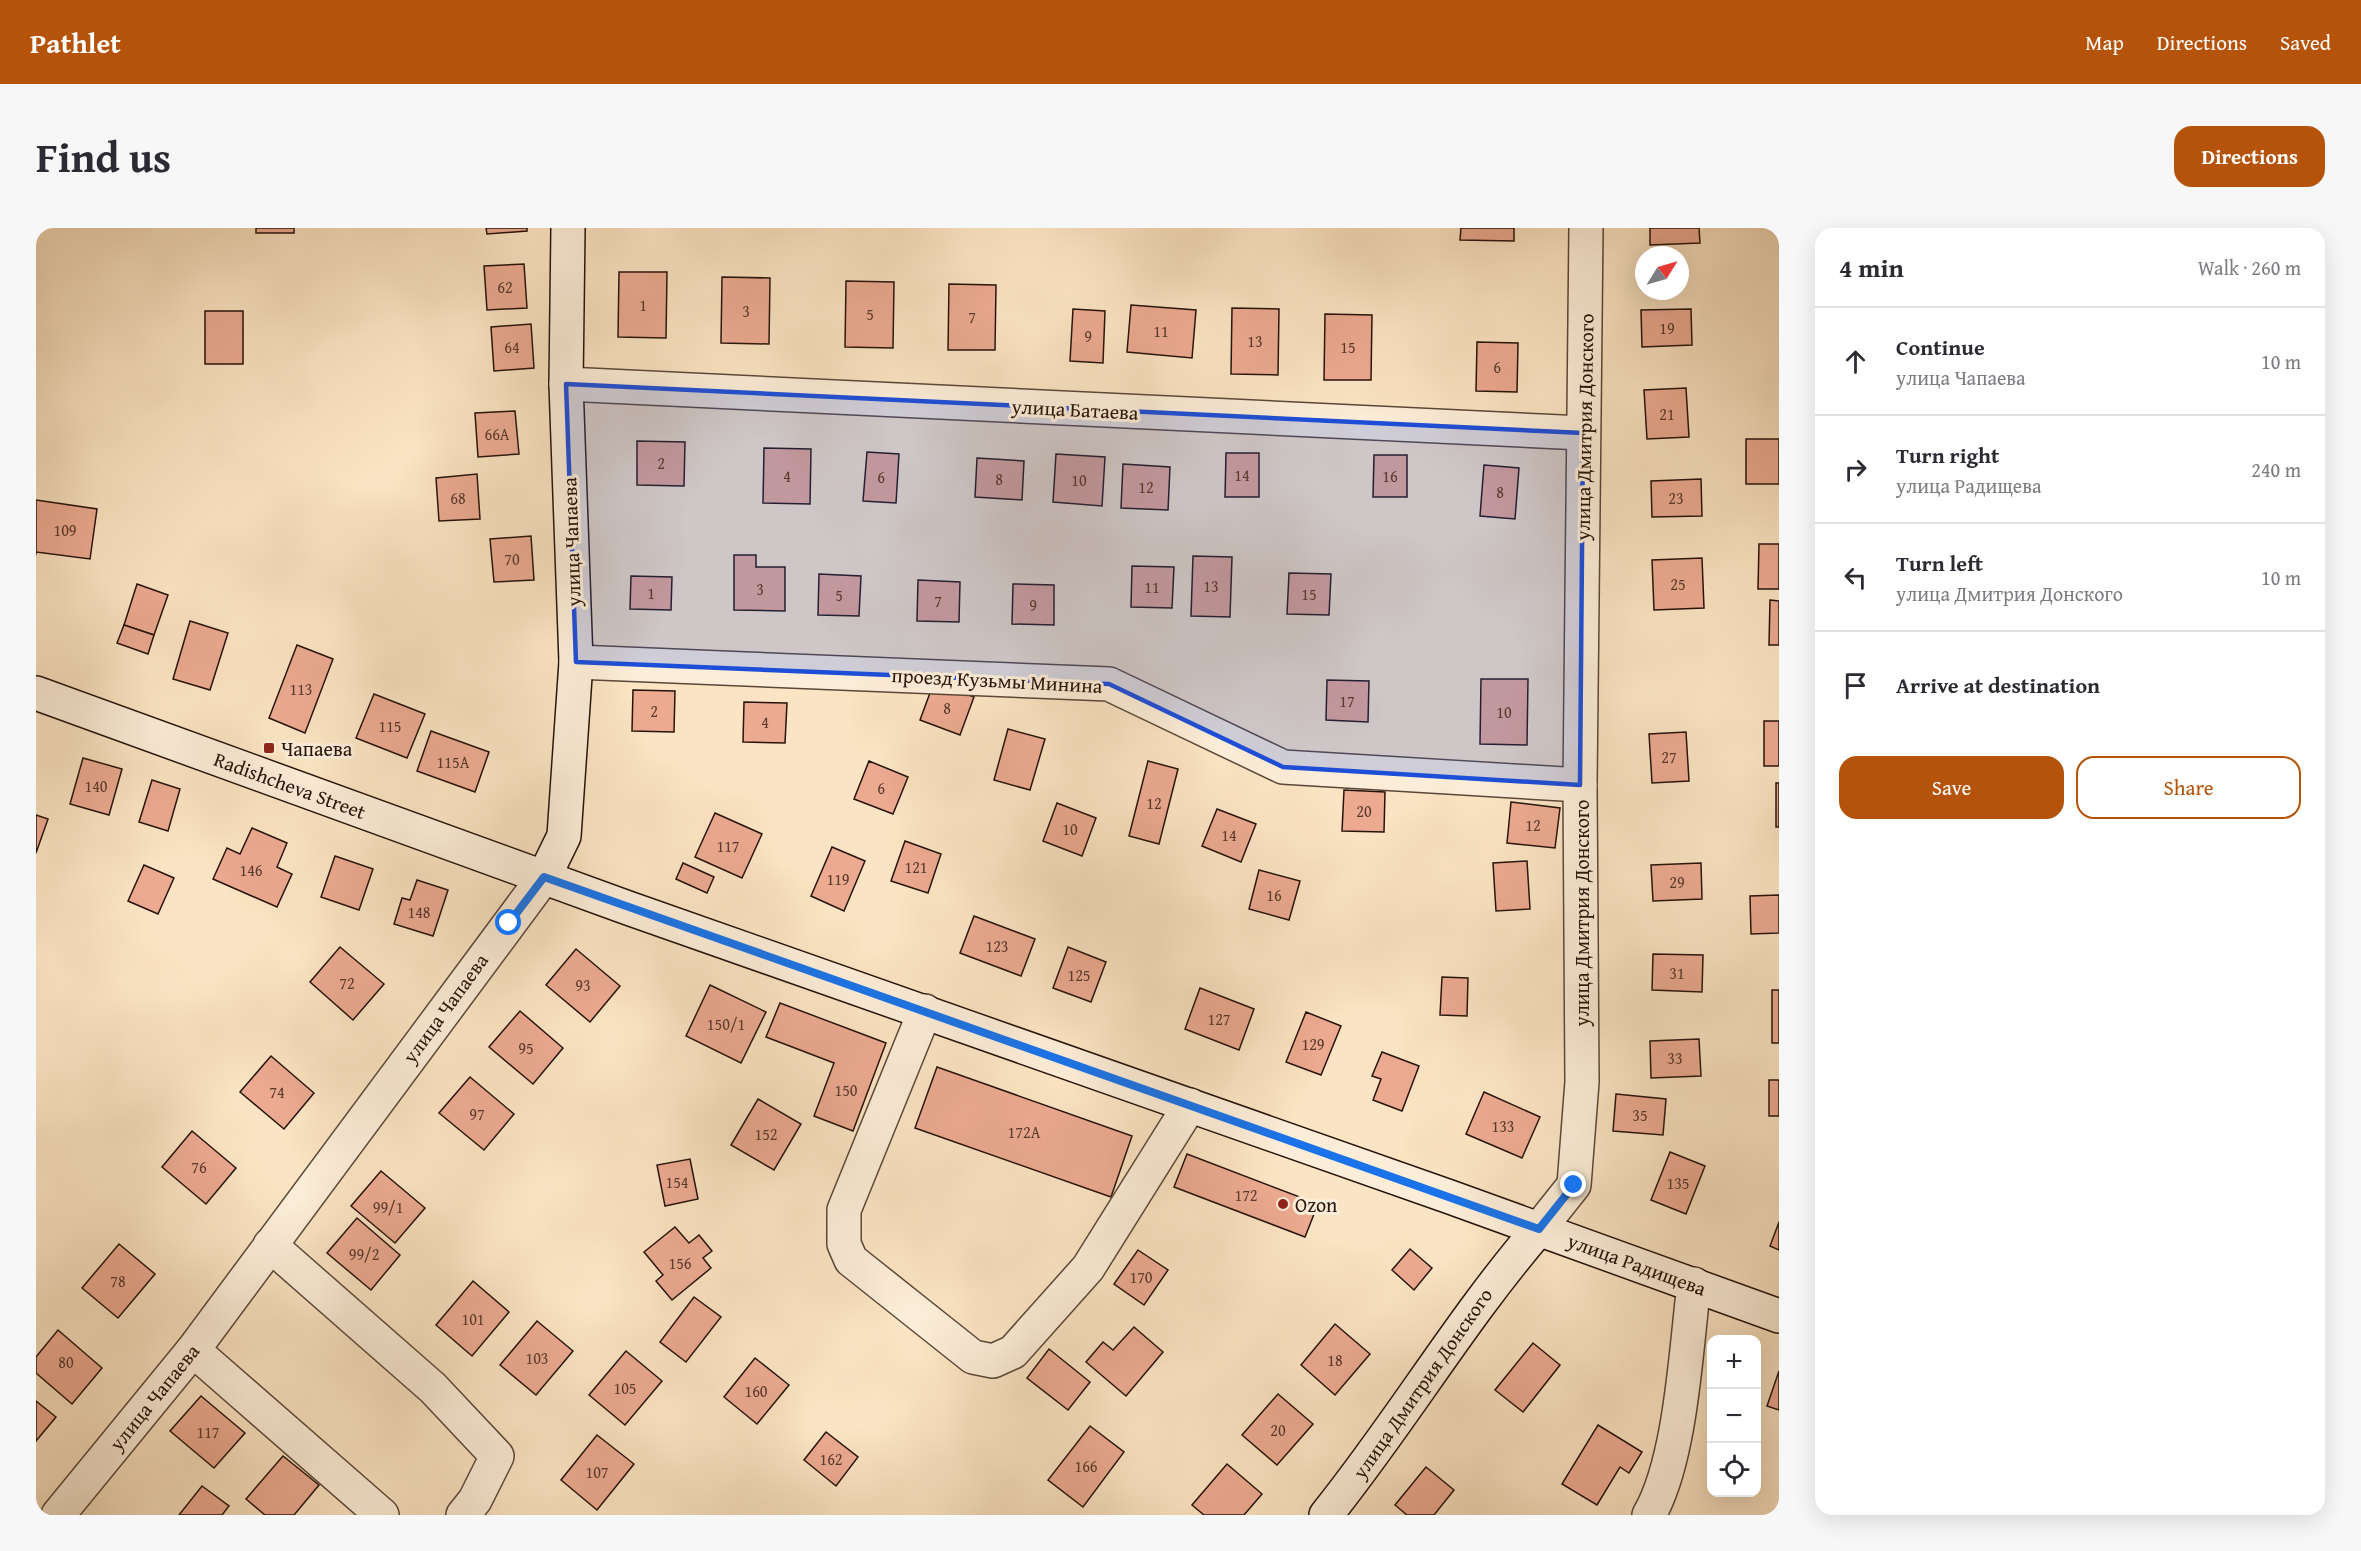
<!DOCTYPE html>
<meta charset="utf-8">
<style>
body{margin:0;font-family:"Gentium Book Plus",serif;background:#f7f7f7;color:#2b2b33}
.controls{position:absolute;right:18px;bottom:18px;display:grid;overflow:hidden;border-radius:12px;box-shadow:0 6px 24px #0002}
.controls button{width:54px;height:54px;display:grid;place-items:center;padding:0;border:0;border-bottom:2px solid #e1e1e2;background:#fff;color:#2b2b33;font:30px sans-serif}
.compass{position:absolute;left:1599px;top:18px;width:54px;height:54px;border-radius:50%;background:#fff;box-shadow:0 6px 24px #0002;rotate:53deg}
.stop{position:absolute;width:18px;height:18px;margin:-14px;border:4px solid #1a73e8;border-radius:50%;background:#fff}
.stop.end{background:#1a73e8;border-color:#fff;box-shadow:0 2px 6px #0008}
.list{margin:0;padding:0;list-style:none}
h2{display:flex;justify-content:space-between;align-items:center;height:78px;margin:0;padding:0 24px;font-size:26px}
h2 small{font-size:20px;font-weight:400;color:#7c7c81}
.list li{display:grid;grid-template-columns:39px 1fr auto;gap:18px;align-items:center;box-sizing:border-box;height:108px;padding:0 24px;border-top:2px solid #e1e1e2}
.list b{display:block;font-size:22px;white-space:nowrap}
.list p{margin:0;font-size:20px;white-space:nowrap;color:#7c7c81}
.list em{font-size:20px;font-style:normal;color:#7c7c81}
.actions{display:flex;gap:12px;padding:18px 24px}
.actions a{flex:1;padding:14px 0;border:2px solid #b45309;border-radius:18px;text-align:center;font-size:21px;color:#b45309}
.actions .main{background:#b45309;color:#fff}
.icon{flex:none;width:33px;height:33px;fill:none;stroke:currentColor;stroke-width:2;stroke-linecap:round;stroke-linejoin:round}
.map{position:relative;flex:none;width:1743px;height:1287px;overflow:hidden;border-radius:18px}
header{display:flex;align-items:center;gap:36px;box-sizing:border-box;height:84px;padding:0 30px;background:#b45309;color:#fff}
header strong{font-size:28px}
nav{display:flex;gap:33px;margin-inline-start:auto;font-size:21px}
.intro{display:flex;align-items:center;justify-content:space-between;box-sizing:border-box;height:144px;padding:0 36px}
h1{margin:0;font-size:42px}
.button{padding:15px 27px;border-radius:18px;background:#b45309;color:#fff;font-size:21px;font-weight:700}
main{display:flex;gap:36px;padding:0 36px}
aside{flex:1;background:#fff;border-radius:18px;box-shadow:0 6px 24px #0002}
.map>svg:first-child{display:block}
.building{fill:#ecaa91;stroke:#26130a;stroke-width:1.5}
.lines{fill:none;stroke-linecap:round;stroke-linejoin:round}
.minor-casing{stroke:#5b4738;stroke-width:36}
.secondary-casing{stroke:#26130a;stroke-width:36}
.minor{stroke:#fcedd8;stroke-width:33}
.secondary{stroke:#fcedd8;stroke-width:33}
.route{stroke:#1a73e8;stroke-width:8}
.marked{fill:#1d4ed8;fill-opacity:0.2;stroke:#1d4ed8;stroke-width:4.5;stroke-linejoin:round}
.poi-dot{fill:#8f2418;stroke:#fcedd8;stroke-width:2}
.labels{text-anchor:middle;dominant-baseline:central;stroke-width:6;stroke-linejoin:round;paint-order:stroke}
.number-label{font-size:16px;fill:#58392c}
.street-label{font-size:20px;fill:#26130a;stroke:#fcedd8}
.poi-label{font-size:20px;fill:#26130a;stroke:#fcedd8;text-anchor:start}
</style>
<header>
<strong>Pathlet</strong>
<nav><a>Map</a><a>Directions</a><a>Saved</a></nav>
</header>
<div class="intro"><h1>Find us</h1><a class="button">Directions</a></div>
<main>
<div class="map">
<svg width="1743" height="1287" viewBox="0 0 1743 1287">
<rect width="100%" height="100%" fill="#fbe4c3"/>
<filter id="stains"><feTurbulence type="fractalNoise" baseFrequency=".00333" numOctaves="4"/><feColorMatrix values="0 0 0 0 .2 0 0 0 0 .09 0 0 0 0 .02 0 0 0 .5 -.17"/></filter>
<radialGradient id="worn" r=".72"><stop offset=".6" stop-color="#630" stop-opacity="0"/><stop offset="1" stop-color="#630" stop-opacity=".3"/></radialGradient>
<g class="building">
<rect x="220" y="0" width="38" height="5"/>
<polygon points="450,0 491,0 491,3 451,6"/>
<polygon points="1425,0 1478,0 1478,13 1424,12"/>
<polygon points="1614,0 1663,0 1664,15 1614,17"/>
<polygon points="488,36 491,80 451,82 448,38"/>
<polygon points="583,44 631,44 630,110 582,109"/>
<polygon points="686,49 734,50 733,116 685,115"/>
<polygon points="810,53 858,54 857,120 809,119"/>
<polygon points="913,56 960,57 959,122 912,122"/>
<polygon points="1095,77 1160,82 1156,130 1091,124"/>
<polygon points="1196,80 1243,81 1242,147 1195,146"/>
<polygon points="1037,81 1069,83 1067,135 1034,133"/>
<polygon points="1655,81 1656,117 1606,119 1605,82"/>
<rect x="169" y="83" width="38" height="53"/>
<polygon points="1289,86 1336,87 1335,152 1288,152"/>
<polygon points="495,96 498,140 458,143 455,99"/>
<polygon points="1441,114 1482,115 1481,164 1440,163"/>
<polygon points="1650,160 1653,209 1611,211 1608,162"/>
<polygon points="479,183 483,226 442,229 439,185"/>
<rect x="1710" y="211" width="33" height="45"/>
<polygon points="601,213 649,214 648,258 601,257"/>
<polygon points="728,220 775,221 774,276 727,275"/>
<polygon points="831,224 863,226 860,275 827,273"/>
<polygon points="1190,225 1223,225 1223,269 1189,269"/>
<polygon points="1020,226 1069,229 1066,278 1017,274"/>
<polygon points="1338,227 1371,227 1371,269 1337,269"/>
<polygon points="941,230 988,233 986,272 939,269"/>
<polygon points="1087,236 1134,239 1132,282 1085,280"/>
<polygon points="1448,237 1483,240 1479,291 1444,288"/>
<polygon points="441,246 444,291 403,293 400,250"/>
<polygon points="1665,251 1666,288 1616,289 1615,253"/>
<polygon points="0,272 61,281 54,331 0,324 0,327"/>
<polygon points="495,308 498,352 458,354 454,311"/>
<polygon points="1723,316 1743,316 1743,361 1722,361"/>
<polygon points="698,327 720,327 720,339 749,339 749,383 698,382"/>
<polygon points="1157,328 1196,329 1194,389 1155,388"/>
<polygon points="1666,330 1668,380 1618,382 1616,332"/>
<polygon points="1096,338 1138,339 1136,380 1095,379"/>
<polygon points="1253,345 1295,346 1293,387 1251,386"/>
<polygon points="783,346 825,348 823,388 782,387"/>
<polygon points="595,348 636,349 635,382 594,381"/>
<polygon points="882,352 924,354 923,394 881,393"/>
<polygon points="101,356 132,367 118,407 88,397"/>
<polygon points="977,356 1018,357 1018,397 976,396"/>
<polygon points="1734,372 1743,373 1743,417 1733,417"/>
<polygon points="154,393 192,405 174,462 137,451"/>
<polygon points="88,397 118,407 112,426 81,415"/>
<polygon points="261,417 297,431 269,505 233,490"/>
<polygon points="1445,451 1492,451 1491,517 1444,516"/>
<polygon points="1291,452 1333,453 1332,494 1290,492"/>
<polygon points="898,454 938,469 924,507 884,492"/>
<polygon points="597,462 639,463 638,504 596,503"/>
<polygon points="338,466 389,486 371,530 320,510"/>
<polygon points="708,474 751,475 749,515 707,514"/>
<rect x="1728" y="493" width="15" height="45"/>
<polygon points="972,501 1009,511 994,562 958,552"/>
<polygon points="395,503 453,524 439,564 381,543"/>
<polygon points="1650,504 1653,553 1616,555 1613,506"/>
<polygon points="47,530 86,541 73,587 34,576"/>
<polygon points="833,533 872,549 857,586 818,571"/>
<polygon points="1112,533 1142,541 1123,616 1093,608"/>
<polygon points="116,552 144,561 132,603 103,594"/>
<rect x="1740" y="555" width="3" height="44"/>
<polygon points="1308,562 1349,564 1348,604 1306,603"/>
<polygon points="1475,574 1524,580 1519,620 1471,615"/>
<polygon points="1021,575 1060,590 1046,628 1007,613"/>
<polygon points="1181,581 1220,596 1205,634 1166,618"/>
<polygon points="679,585 726,606 706,650 659,629"/>
<polygon points="0,587 12,591 0,625"/>
<polygon points="216,600 251,615 241,639 256,646 241,679 177,651 191,620 204,626"/>
<polygon points="869,613 905,626 892,665 855,653"/>
<polygon points="796,619 829,633 808,683 775,668"/>
<polygon points="299,628 337,641 323,682 285,669"/>
<polygon points="1491,633 1494,681 1460,683 1457,635"/>
<polygon points="647,635 678,649 671,665 640,651"/>
<polygon points="1665,635 1666,671 1617,673 1615,637"/>
<polygon points="108,637 138,650 122,686 92,673"/>
<polygon points="1223,642 1264,653 1253,692 1213,681"/>
<polygon points="381,652 412,662 397,708 358,696 366,670 374,672"/>
<polygon points="1743,667 1743,705 1715,706 1714,668"/>
<polygon points="938,688 999,711 985,748 924,725"/>
<polygon points="304,719 348,756 317,792 274,754"/>
<polygon points="1032,719 1070,734 1055,774 1017,760"/>
<polygon points="540,721 584,758 554,794 510,757"/>
<polygon points="1617,726 1667,727 1666,764 1616,762"/>
<polygon points="1406,749 1432,750 1431,788 1404,787"/>
<polygon points="674,757 730,784 705,835 650,808"/>
<polygon points="1164,760 1218,781 1203,822 1149,801"/>
<rect x="1736" y="762" width="7" height="53"/>
<polygon points="744,775 850,815 817,903 778,888 798,835 730,809"/>
<polygon points="484,783 527,820 497,856 453,819"/>
<polygon points="1270,784 1305,798 1285,847 1250,834"/>
<polygon points="1663,811 1665,848 1615,850 1614,813"/>
<polygon points="1346,824 1383,838 1366,883 1337,872 1345,851 1336,848"/>
<polygon points="235,828 278,865 248,901 204,864"/>
<polygon points="901,839 1096,908 1075,969 879,900"/>
<polygon points="434,849 478,886 448,922 403,885"/>
<rect x="1733" y="852" width="10" height="36"/>
<polygon points="1448,864 1504,889 1486,930 1430,906"/>
<polygon points="1580,866 1630,871 1627,907 1577,903"/>
<polygon points="722,871 765,896 738,942 695,917"/>
<polygon points="156,903 200,940 170,976 126,939"/>
<polygon points="1634,924 1669,938 1650,986 1615,972"/>
<polygon points="1151,926 1282,976 1269,1009 1138,959"/>
<polygon points="654,931 662,971 629,978 621,937"/>
<polygon points="345,943 389,980 359,1015 315,978"/>
<polygon points="321,990 364,1027 335,1062 291,1025"/>
<polygon points="1743,994 1743,1022 1734,1018"/>
<polygon points="639,999 653,1015 663,1007 676,1023 667,1030 675,1040 636,1072 620,1053 627,1047 608,1024"/>
<polygon points="83,1016 119,1046 82,1090 46,1060"/>
<polygon points="1374,1021 1396,1040 1378,1062 1356,1042"/>
<polygon points="1102,1022 1132,1042 1108,1077 1078,1056"/>
<polygon points="437,1053 473,1084 436,1128 400,1097"/>
<polygon points="658,1069 685,1089 650,1134 624,1114"/>
<polygon points="501,1093 537,1123 500,1167 464,1137"/>
<polygon points="1299,1096 1334,1126 1299,1167 1265,1137"/>
<polygon points="1098,1099 1127,1124 1090,1168 1050,1134 1067,1114 1077,1122"/>
<polygon points="22,1102 66,1140 36,1176 0,1145 0,1129"/>
<polygon points="1497,1115 1524,1137 1487,1184 1459,1162"/>
<polygon points="1013,1121 1054,1154 1032,1182 991,1150"/>
<polygon points="590,1123 626,1153 589,1197 553,1167"/>
<polygon points="719,1130 753,1157 721,1196 688,1169"/>
<polygon points="1743,1143 1743,1182 1731,1178"/>
<polygon points="1242,1166 1277,1196 1241,1237 1206,1207"/>
<polygon points="165,1168 209,1205 178,1240 134,1203"/>
<polygon points="0,1173 20,1189 0,1213"/>
<polygon points="1562,1197 1606,1224 1593,1245 1584,1239 1561,1277 1526,1256"/>
<polygon points="1054,1198 1088,1224 1047,1279 1012,1252"/>
<polygon points="790,1204 822,1229 800,1258 768,1232"/>
<polygon points="561,1207 598,1236 561,1282 525,1252"/>
<polygon points="247,1228 283,1257 258,1287 229,1287 210,1271"/>
<polygon points="1191,1236 1226,1266 1208,1287 1168,1287 1156,1277"/>
<polygon points="1390,1239 1418,1262 1398,1287 1371,1287 1359,1277"/>
<polygon points="166,1258 193,1278 186,1287 143,1287"/>
</g>
<g class="lines">
<defs>
<g id="minor">
<polyline points="530,156 1547,205"/>
<polyline points="540,434 1073,456 1247,539 1544,557"/>
<polyline points="889,783 808,982 808,1016 815,1032 937,1129 957,1133 977,1124 1052,1040 1154,877"/>
<polyline points="1503,1001 1538,957 1546,854 1544,557 1550,0"/>
<polyline points="234,1017 397,1160 461,1228 439,1272 427,1287"/>
<polyline points="157,1122 346,1287"/>
<polyline points="22,1287 157,1122 508,649"/>
<path d="M1613,1287C1645,1232 1650,1121 1658,1056"/>
</g>
<g id="secondary">
<polyline points="0,465 592,680 1414,969 1743,1088"/>
<polyline points="508,649 528,608 540,434 530,156 532,0"/>
<path d="M1290,1287C1365,1194 1425,1091 1503,1001"/>
</g>
</defs>
<use href="#minor" class="minor-casing"/>
<use href="#secondary" class="secondary-casing"/>
<use href="#minor" class="minor"/>
<use href="#secondary" class="secondary"/>
</g>
<g class="lines">
<polyline class="route" points="473,695 508,649 1503,1001 1538,957"/>
</g>
<path class="marked" d="M530,156L1547,205L1544,557L1247,539L1073,456L540,434Z"/>
<g class="poi-dot">
<rect x="227" y="514" width="12" height="12" rx="3"/>
<circle cx="1247" cy="976" r="6"/>
</g>
<g class="labels">
<g class="number-label">
<text x="469" y="59">62</text>
<text x="607" y="77">1</text>
<text x="710" y="83">3</text>
<text x="834" y="86">5</text>
<text x="936" y="89">7</text>
<text x="1631" y="100">19</text>
<text x="1125" y="103">11</text>
<text x="1052" y="108">9</text>
<text x="1219" y="113">13</text>
<text x="476" y="119">64</text>
<text x="1312" y="119">15</text>
<text x="1461" y="139">6</text>
<text x="1631" y="186">21</text>
<text x="461" y="206">66А</text>
<text x="625" y="235">2</text>
<text x="1206" y="247">14</text>
<text x="751" y="248">4</text>
<text x="1354" y="248">16</text>
<text x="845" y="249">6</text>
<text x="963" y="251">8</text>
<text x="1043" y="252">10</text>
<text x="1110" y="259">12</text>
<text x="1464" y="264">8</text>
<text x="422" y="270">68</text>
<text x="1640" y="270">23</text>
<text x="29" y="302">109</text>
<text x="476" y="331">70</text>
<text x="1642" y="356">25</text>
<text x="1175" y="358">13</text>
<text x="1116" y="359">11</text>
<text x="724" y="361">3</text>
<text x="615" y="365">1</text>
<text x="1273" y="366">15</text>
<text x="803" y="367">5</text>
<text x="902" y="373">7</text>
<text x="997" y="377">9</text>
<text x="265" y="461">113</text>
<text x="1311" y="473">17</text>
<text x="911" y="480">8</text>
<text x="618" y="483">2</text>
<text x="1468" y="484">10</text>
<text x="729" y="494">4</text>
<text x="354" y="498">115</text>
<text x="1633" y="529">27</text>
<text x="417" y="534">115А</text>
<text x="60" y="558">140</text>
<text x="845" y="560">6</text>
<text x="1118" y="575">12</text>
<text x="1328" y="583">20</text>
<text x="1497" y="597">12</text>
<text x="1034" y="601">10</text>
<text x="1193" y="607">14</text>
<text x="692" y="618">117</text>
<text x="880" y="639">121</text>
<text x="215" y="642">146</text>
<text x="802" y="651">119</text>
<text x="1641" y="654">29</text>
<text x="1238" y="667">16</text>
<text x="383" y="684">148</text>
<text x="961" y="718">123</text>
<text x="1641" y="745">31</text>
<text x="1043" y="747">125</text>
<text x="311" y="755">72</text>
<text x="547" y="757">93</text>
<text x="1183" y="791">127</text>
<text x="690" y="796">150/1</text>
<text x="1277" y="816">129</text>
<text x="490" y="820">95</text>
<text x="1639" y="830">33</text>
<text x="810" y="862">150</text>
<text x="241" y="864">74</text>
<text x="441" y="886">97</text>
<text x="1604" y="887">35</text>
<text x="1467" y="898">133</text>
<text x="988" y="904">172А</text>
<text x="730" y="906">152</text>
<text x="163" y="939">76</text>
<text x="641" y="954">154</text>
<text x="1642" y="955">135</text>
<text x="1210" y="967">172</text>
<text x="352" y="979">99/1</text>
<text x="328" y="1026">99/2</text>
<text x="644" y="1035">156</text>
<text x="1105" y="1049">170</text>
<text x="82" y="1053">78</text>
<text x="437" y="1091">101</text>
<text x="501" y="1130">103</text>
<text x="1299" y="1132">18</text>
<text x="30" y="1134">80</text>
<text x="589" y="1160">105</text>
<text x="720" y="1163">160</text>
<text x="1242" y="1202">20</text>
<text x="172" y="1204">117</text>
<text x="795" y="1231">162</text>
<text x="1050" y="1238">166</text>
<text x="561" y="1244">107</text>
</g>
<g class="street-label">
<text transform="translate(1039 181) rotate(3)">улица Батаева</text>
<text transform="translate(1548 199) rotate(-89)">улица Дмитрия Донского</text>
<text transform="translate(535 314) rotate(-92)">улица Чапаева</text>
<text transform="translate(961 452) rotate(3)">проезд Кузьмы Минина</text>
<text transform="translate(254 557) rotate(20)">Radishcheva Street</text>
<text transform="translate(1545 685) rotate(-90)">улица Дмитрия Донского</text>
<text transform="translate(409 780) rotate(-54)">улица Чапаева</text>
<text transform="translate(1601 1036) rotate(20)">улица Радищева</text>
<text transform="translate(1386 1155) rotate(-55)">улица Дмитрия Донского</text>
<text transform="translate(118 1169) rotate(-51)">улица Чапаева</text>
</g>
<g class="poi-label">
<text x="245" y="520">Чапаева</text>
<text x="1259" y="976">Ozon</text>
</g>
</g>
<rect width="100%" height="100%" filter="url(#stains)"/>
<rect width="100%" height="100%" fill="url(#worn)"/>
</svg>
<div class="controls">
<button>+</button>
<button>−</button>
<button><svg class="icon" aria-label="locate" viewBox="0 0 24 24"><circle cx="12" cy="12" r="6"/><path d="M12 2v4M12 18v4M2 12h4M18 12h4"/></svg></button>
</div>
<svg class="compass" viewBox="-18 -18 36 36"><path d="M0-13l5 13h-10z" fill="#e53935"/><path d="M0 13l5-13h-10z" fill="#7c7c81"/></svg>
<div class="stop" style="left:473px;top:695px"></div>
<div class="stop end" style="left:1538px;top:957px"></div>
</div>
<aside>
<h2>4 min<small>Walk · 260 m</small></h2>
<ul class="list">
<li><svg class="icon" aria-label="ahead" viewBox="0 0 24 24"><path d="M12 20V5M6 11l6-6 6 6"/></svg><div><b>Continue</b><p>улица Чапаева</p></div><em>10 m</em></li>
<li><svg class="icon" aria-label="right" viewBox="0 0 24 24"><path d="M7 20v-9h11M14 6l5 5-5 5"/></svg><div><b>Turn right</b><p>улица Радищева</p></div><em>240 m</em></li>
<li><svg class="icon" aria-label="left" viewBox="0 0 24 24"><path d="M17 20v-9H6M10 6l-5 5 5 5"/></svg><div><b>Turn left</b><p>улица Дмитрия Донского</p></div><em>10 m</em></li>
<li><svg class="icon" aria-label="arrive" viewBox="0 0 24 24"><path d="M6 21V4h12l-3 4 3 4H6"/></svg><div><b>Arrive at destination</b></div></li>
</ul>
<div class="actions"><a class="main">Save</a><a>Share</a></div>
</aside>
</main>
